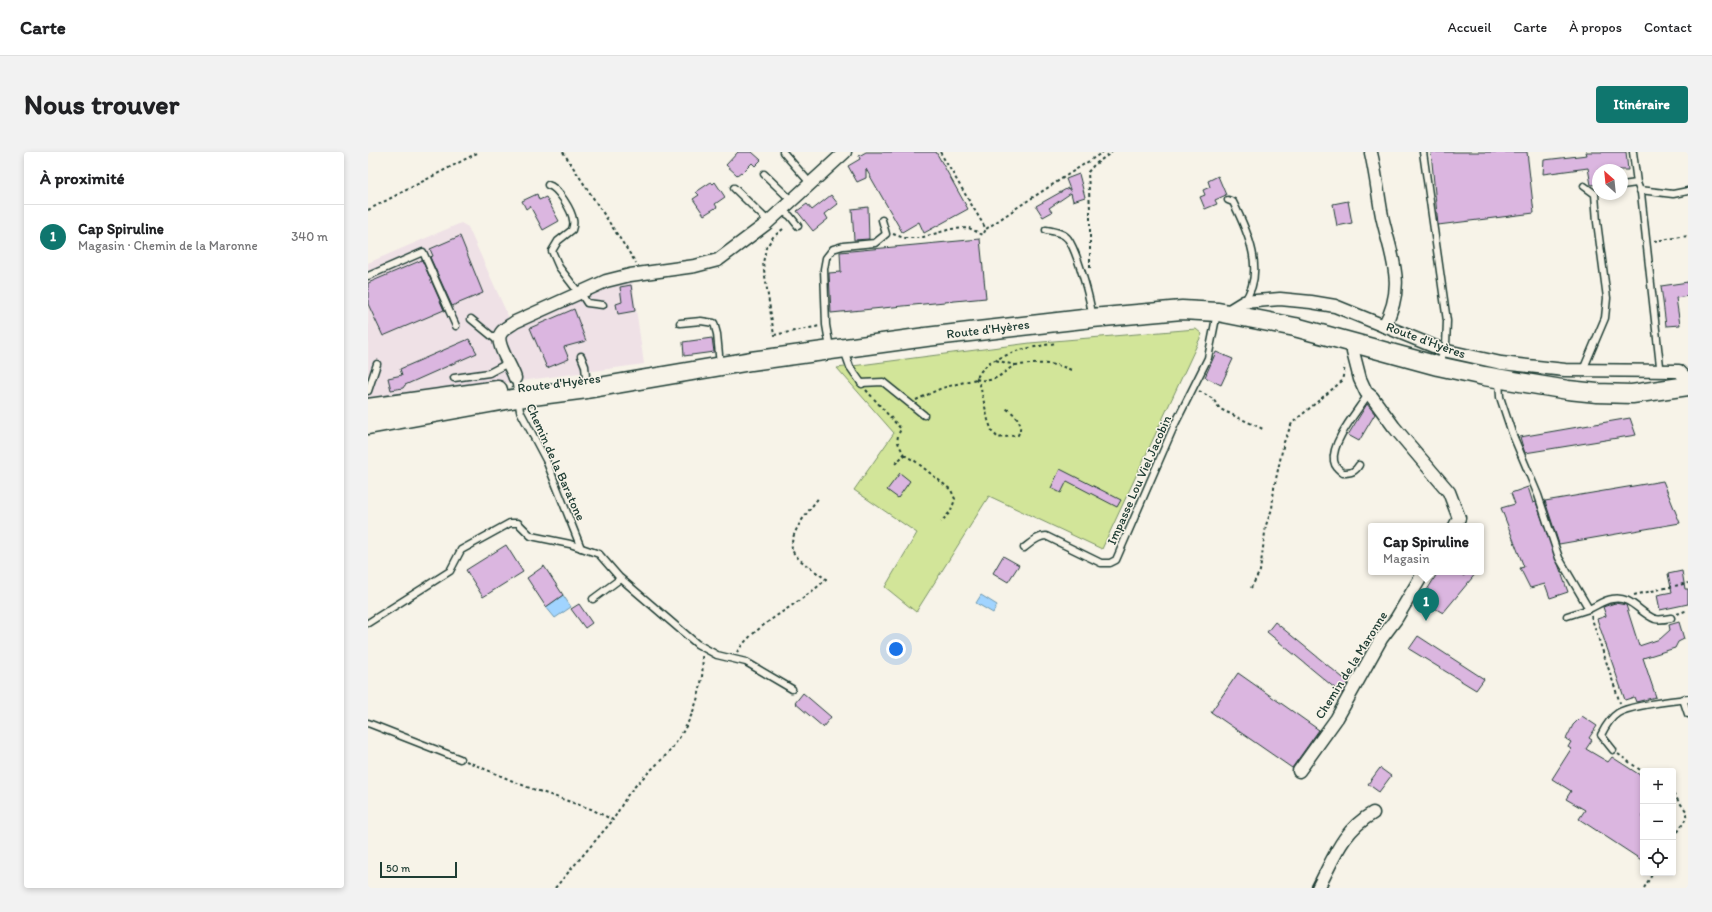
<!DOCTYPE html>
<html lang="fr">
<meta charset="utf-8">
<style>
body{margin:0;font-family:Itim,sans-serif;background:#f2f2f2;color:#202124}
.controls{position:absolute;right:12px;bottom:12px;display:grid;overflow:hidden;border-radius:4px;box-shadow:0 2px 6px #0003}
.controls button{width:36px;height:36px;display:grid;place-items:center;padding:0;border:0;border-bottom:1px solid #e0e0e0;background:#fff;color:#202124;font:20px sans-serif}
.compass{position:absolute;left:1224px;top:12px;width:36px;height:36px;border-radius:50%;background:#fff;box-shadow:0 2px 6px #0003;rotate:333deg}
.scale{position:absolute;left:12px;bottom:10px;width:77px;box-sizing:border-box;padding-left:4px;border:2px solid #1f3d34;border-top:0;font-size:11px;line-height:14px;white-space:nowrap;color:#1f3d34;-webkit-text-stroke:3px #f7f3e8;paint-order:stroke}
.you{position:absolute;left:528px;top:497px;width:14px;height:14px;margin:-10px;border:3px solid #fff;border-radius:50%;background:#1a73e8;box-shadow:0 0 0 6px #1a73e833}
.badge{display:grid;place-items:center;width:26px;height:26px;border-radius:50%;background:#0f766e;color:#fff;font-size:13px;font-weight:700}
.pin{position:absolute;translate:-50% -33px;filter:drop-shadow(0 1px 2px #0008)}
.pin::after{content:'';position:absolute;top:21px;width:14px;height:12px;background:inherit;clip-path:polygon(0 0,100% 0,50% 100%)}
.popup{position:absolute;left:1000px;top:371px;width:116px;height:52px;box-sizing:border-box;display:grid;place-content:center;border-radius:4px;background:#fff;filter:drop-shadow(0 1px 3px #0005);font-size:13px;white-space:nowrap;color:#757577}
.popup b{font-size:15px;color:#202124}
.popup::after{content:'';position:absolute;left:50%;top:100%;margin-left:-8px;border:8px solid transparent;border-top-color:#fff}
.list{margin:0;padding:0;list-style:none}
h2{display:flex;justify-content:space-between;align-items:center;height:52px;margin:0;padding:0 16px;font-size:17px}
h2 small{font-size:13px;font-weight:400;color:#757577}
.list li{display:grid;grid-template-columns:26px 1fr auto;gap:12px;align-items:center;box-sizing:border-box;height:64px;padding:0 16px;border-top:1px solid #e0e0e0}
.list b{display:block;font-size:15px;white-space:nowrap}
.list p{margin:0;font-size:13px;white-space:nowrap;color:#757577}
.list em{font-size:13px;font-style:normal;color:#757577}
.icon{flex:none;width:22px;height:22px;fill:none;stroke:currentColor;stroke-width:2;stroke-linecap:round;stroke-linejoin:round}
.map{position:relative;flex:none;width:1320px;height:736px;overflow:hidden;border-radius:4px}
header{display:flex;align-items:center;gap:24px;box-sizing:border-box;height:56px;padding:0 20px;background:#fff;border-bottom:1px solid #e0e0e0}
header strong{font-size:19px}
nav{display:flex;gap:22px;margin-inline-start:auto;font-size:14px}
.intro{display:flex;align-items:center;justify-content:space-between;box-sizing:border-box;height:96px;padding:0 24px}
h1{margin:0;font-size:28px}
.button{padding:10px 18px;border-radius:4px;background:#0f766e;color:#fff;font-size:14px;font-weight:700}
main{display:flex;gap:24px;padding:0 24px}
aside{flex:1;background:#fff;border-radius:4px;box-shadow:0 2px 6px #0003}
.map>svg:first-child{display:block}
.built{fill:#efe1e6}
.green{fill:#d2e599;stroke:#789166}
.water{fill:#a1d4ff;stroke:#6d98ae}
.building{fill:#dbb6e0;stroke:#1f3d34}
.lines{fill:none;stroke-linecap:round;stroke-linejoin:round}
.service-casing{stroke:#1f3d34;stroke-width:9}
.minor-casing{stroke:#1f3d34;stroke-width:15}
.secondary-casing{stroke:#1f3d34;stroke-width:21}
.path{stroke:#1f3d34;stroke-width:2;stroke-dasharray:3 3;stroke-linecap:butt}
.service{stroke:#f7f3e8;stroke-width:6}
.minor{stroke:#f7f3e8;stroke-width:12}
.secondary{stroke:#f7f3e8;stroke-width:18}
.labels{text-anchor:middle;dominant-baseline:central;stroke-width:3;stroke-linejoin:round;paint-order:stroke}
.street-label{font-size:13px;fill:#1f3d34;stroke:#f7f3e8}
</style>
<header>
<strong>Carte</strong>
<nav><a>Accueil</a><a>Carte</a><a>À propos</a><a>Contact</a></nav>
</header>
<div class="intro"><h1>Nous trouver</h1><a class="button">Itinéraire</a></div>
<main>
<aside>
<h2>À proximité<small></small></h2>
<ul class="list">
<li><span class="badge">1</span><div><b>Cap Spiruline</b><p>Magasin · Chemin de la Maronne</p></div><em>340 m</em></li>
</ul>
</aside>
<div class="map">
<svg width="1320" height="736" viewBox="0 0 1320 736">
<rect width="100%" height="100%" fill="#f7f3e8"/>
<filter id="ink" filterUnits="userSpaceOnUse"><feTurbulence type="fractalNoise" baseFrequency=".025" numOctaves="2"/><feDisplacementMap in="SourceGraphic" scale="8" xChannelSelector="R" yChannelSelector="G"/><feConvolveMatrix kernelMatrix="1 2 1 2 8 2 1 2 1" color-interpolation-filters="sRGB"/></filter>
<g filter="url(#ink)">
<polygon class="built" points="93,71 100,75 145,175 209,146 264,129 276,212 0,250 0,111"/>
<polygon class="green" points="828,177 834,182 734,397 621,344 548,460 517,435 549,381 486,338 526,281 469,216 662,191"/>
<g class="water">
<polygon points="195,443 203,455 187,466 178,455"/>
<polygon points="613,443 629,453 625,461 608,451"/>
</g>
<g class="building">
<polygon points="370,0 384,0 393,8 387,14 384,11 374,21 373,20 369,23 358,13"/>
<polygon points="498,0 568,0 600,57 556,81 551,70 534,80 498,17 498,26 489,30 480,14 492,7 491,4"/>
<polygon points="1063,0 1159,0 1166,61 1070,73"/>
<polygon points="1218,0 1258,0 1260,18 1230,18 1230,32 1223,33 1220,16 1175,22 1176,8 1219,3"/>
<polygon points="711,22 717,45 705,49 703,41 681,56 684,60 675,65 668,54 700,36 703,40 698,27"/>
<polygon points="850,24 858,43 847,48 849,52 837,57 832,45 837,43 835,38 842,35 840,29"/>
<polygon points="343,30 345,32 347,30 357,45 347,52 349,55 336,63 325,47 331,43 328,40"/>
<polygon points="169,42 171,48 178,45 191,69 175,78 162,54 158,57 154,49"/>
<polygon points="463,43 470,52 457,62 460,67 445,79 429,59 439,52 444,58"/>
<polygon points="980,49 984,71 969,74 965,52"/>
<polygon points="500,55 501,87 486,88 484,57"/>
<polygon points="92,84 115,141 84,154 62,105 65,104 62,97"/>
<polygon points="612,87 618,146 463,161 461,121 473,120 472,100"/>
<polygon points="54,108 76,158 15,184 0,152 0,131"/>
<polygon points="1320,130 1320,144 1308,146 1312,173 1298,174 1293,134"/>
<polygon points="263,133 267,159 250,162 248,152 254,150 252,135"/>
<polygon points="206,157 218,189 196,195 201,207 179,216 162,176"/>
<polygon points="344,186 346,200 316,204 315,190"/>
<polygon points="101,187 109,201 37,233 35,236 23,238 20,226 34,223 32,217"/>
<polygon points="848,200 865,207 853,233 837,225"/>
<polygon points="999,252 1007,262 991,289 980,283"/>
<polygon points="1262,266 1268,283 1157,301 1154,292 1152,285"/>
<polygon points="692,317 753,348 749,355 699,329 693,341 683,336"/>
<polygon points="532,321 542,329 530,346 519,338"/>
<polygon points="1295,329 1312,371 1191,392 1177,349"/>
<polygon points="1160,335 1165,351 1168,350 1200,440 1182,446 1177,432 1162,436 1152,416 1156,415 1133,356 1147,352 1143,341"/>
<polygon points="138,393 155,420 115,445 98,418"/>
<polygon points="635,404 651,413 640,430 625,421"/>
<polygon points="176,414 195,443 178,455 159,426"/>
<polygon points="1314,419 1317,437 1320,437 1320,452 1292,458 1289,443 1304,440 1300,422"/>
<polygon points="1070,420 1090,420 1096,424 1098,420 1109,420 1075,461 1053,448"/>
<polygon points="1247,451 1258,453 1271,494 1292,487 1302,478 1301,473 1311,470 1316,487 1310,490 1307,496 1275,506 1288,545 1268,550 1266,545 1257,548 1229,467 1238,464 1235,455"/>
<polygon points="211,452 224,471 217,476 203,457"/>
<polygon points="907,470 980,530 974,542 899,480"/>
<polygon points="1050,484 1116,527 1108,538 1041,497"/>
<polygon points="870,521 951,578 924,616 843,560"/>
<polygon points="435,541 463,565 455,575 427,551"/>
<polygon points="1214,564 1229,574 1221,586 1224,588 1218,597 1240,610 1244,605 1275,625 1275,709 1211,667 1217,658 1198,647 1203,639 1184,627 1203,597 1200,595 1203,590 1198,587 1205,573"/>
<polygon points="1012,616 1023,624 1011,640 1000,632"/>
</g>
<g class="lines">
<defs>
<g id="service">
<polyline points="415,0 442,31"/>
<polyline points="1055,0 1079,169 1078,193 1071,213"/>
<polyline points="1265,0 1269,31 1273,41 1292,214 1294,219"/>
<polyline points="396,22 424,49"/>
<path d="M180,33C190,35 204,59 205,68C206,71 205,75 204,78L190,89L184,99L191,115L211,141"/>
<polyline points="1254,33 1269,31"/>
<polyline points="366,36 401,70"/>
<polyline points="1272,38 1305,42 1320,39"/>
<path d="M860,48L865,50C880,80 898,120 876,150"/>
<polyline points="413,58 422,64 430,74"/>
<path d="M678,78C685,79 696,81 700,87C709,99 723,149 724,164"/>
<polyline points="0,124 55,100 88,174"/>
<polyline points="212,140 219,151 235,153"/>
<polyline points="103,167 131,190"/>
<polyline points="312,171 333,169 346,171 349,182 352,213"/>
<polyline points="462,196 458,173 456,117 458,106 465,97 475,94 507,91 518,82 514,68"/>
<polyline points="476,198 482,215 494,232"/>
<polyline points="213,204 217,214 219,236"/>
<polyline points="1215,218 1237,166 1239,146 1229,70 1227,42 1216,34"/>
<polyline points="86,226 121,221 140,211"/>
<polyline points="147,226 152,259 178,308 213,396"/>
<path d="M1131,228L1132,245L1144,281L1170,343L1191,406L1221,457C1228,454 1236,448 1244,447C1263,443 1271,461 1287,467C1291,468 1298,467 1303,466"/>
<polyline points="493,231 515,230 556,263"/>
<polyline points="0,239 9,212"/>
<path d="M991,313C987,320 983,321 975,321C971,318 967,315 966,309C963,291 987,262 997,247L998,240"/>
<path d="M656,396C663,391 669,384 678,384L733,411H742L748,408L807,272L840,206L849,161"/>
<polyline points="225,447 252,427"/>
<polyline points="1199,464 1221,457"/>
<polyline points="0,471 82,419 93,398 142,371 150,371 163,384 202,392 231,402 251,425 329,492 349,503 378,510 424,537"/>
<polyline points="1315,547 1320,562"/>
<polyline points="0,571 92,607"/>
<path d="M1245,598L1233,583C1237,575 1242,566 1250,561C1263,553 1303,549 1320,547"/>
</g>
<g id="minor">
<path d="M1003,1C1008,22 1010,43 1014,64C1023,105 1039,133 1016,174"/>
<polyline points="858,161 876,150 912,147 943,150 967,154 1075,198 1133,211 1197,218 1311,219 1320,228"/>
<polyline points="987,191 985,200 992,227 998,240 1004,245 1026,275 1081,340 1091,366 1087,374"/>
<path d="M147,226C144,215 128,193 132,183C134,177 142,174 147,170L238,129L262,123L327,114L350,108L398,72L477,0"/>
<polyline points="931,619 969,566 1013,487 1028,467 1056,420"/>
<path d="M950,736C966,706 974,679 1005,661"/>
</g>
<g id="secondary">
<polyline points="0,256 130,238"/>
<polyline points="0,273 149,246 219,237 383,209 558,185 724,166 814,158 850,160 927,175 1070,214 1116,224 1200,238 1229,241 1264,242 1320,234"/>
</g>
</defs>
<use href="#service" class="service-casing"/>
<use href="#minor" class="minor-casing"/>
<use href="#secondary" class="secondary-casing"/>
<g class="path">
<polyline points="195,0 268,111"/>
<polyline points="572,0 618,77 650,55 735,0"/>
<polyline points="0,58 111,0"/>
<polyline points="415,77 405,85 398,96 395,111 406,183 452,174"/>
<polyline points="525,82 536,86 552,86 583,77 601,76 615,83 618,77"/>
<polyline points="1286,89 1320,84"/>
<polyline points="722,116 722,57 720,20 726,13 744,0"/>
<path d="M647,213C667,212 684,209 703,218"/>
<path d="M607,227L612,233L620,268L624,279L630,286L650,283C656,271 649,263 637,256"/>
<path d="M608,227C628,232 632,222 647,213L627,208"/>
<path d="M498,238L533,277C526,290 531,291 536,303L527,312"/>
<polyline points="831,239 845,247 852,257 897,278"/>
<polyline points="548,248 574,236 608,227 613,219 622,210 651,198 688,191"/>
<polyline points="536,303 547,309 583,338 587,347 583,359 573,370"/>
<polyline points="883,436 892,419 898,373 904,357 906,336 916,290 924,271 974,229 977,214"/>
<polyline points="1266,443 1320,431"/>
<polyline points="1309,462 1320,458"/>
<polyline points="1223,464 1252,551"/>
<path d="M369,500C389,470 432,453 458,427C448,420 437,413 428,404C413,389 442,358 451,345"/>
<polyline points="1250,602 1275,620"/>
<path d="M98,609L159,635L223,657L245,668C250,660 254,652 259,644C269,630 287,615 299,602C321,577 338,537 334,504"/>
<polyline points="1305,642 1319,660 1317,668 1305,688"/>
<polyline points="187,736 245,668"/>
<polyline points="1276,736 1285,721"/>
</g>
<use href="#service" class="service"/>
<use href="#minor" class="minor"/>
<use href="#secondary" class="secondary"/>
</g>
</g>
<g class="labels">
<g class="street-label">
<text transform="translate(620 177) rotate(-7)">Route d'Hyères</text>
<text transform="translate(1058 188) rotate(20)">Route d'Hyères</text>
<text transform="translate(191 231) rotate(-7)">Route d'Hyères</text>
<text transform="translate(188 310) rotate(66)">Chemin de la Baratone</text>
<text transform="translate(771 328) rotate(-66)">Impasse Lou Viel Jacobin</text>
<text transform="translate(983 513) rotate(-58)">Chemin de la Maronne</text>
</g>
</g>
</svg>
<div class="controls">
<button>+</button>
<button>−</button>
<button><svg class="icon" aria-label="locate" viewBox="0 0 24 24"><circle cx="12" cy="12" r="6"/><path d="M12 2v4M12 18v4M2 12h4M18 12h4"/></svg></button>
</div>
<svg class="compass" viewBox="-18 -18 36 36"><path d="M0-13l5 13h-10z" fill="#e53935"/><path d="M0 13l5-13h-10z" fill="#757577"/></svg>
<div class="scale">50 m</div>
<div class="you"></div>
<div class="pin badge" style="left:1058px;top:469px">1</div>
<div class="popup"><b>Cap Spiruline</b>Magasin</div>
</div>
</main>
